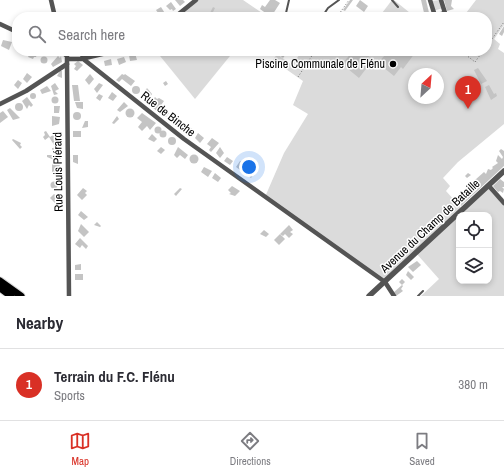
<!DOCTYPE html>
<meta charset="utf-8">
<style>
body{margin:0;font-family:"Archivo Narrow",sans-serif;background:#f7f7f7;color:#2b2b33}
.controls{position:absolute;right:12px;bottom:12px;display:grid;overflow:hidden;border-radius:8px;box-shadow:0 2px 6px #0003}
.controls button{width:36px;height:36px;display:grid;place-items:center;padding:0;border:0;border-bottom:1px solid #e1e1e2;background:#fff;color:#2b2b33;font:20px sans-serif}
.compass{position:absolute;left:408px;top:68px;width:36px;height:36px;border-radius:50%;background:#fff;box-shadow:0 2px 6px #0003;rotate:26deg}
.you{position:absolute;left:249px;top:167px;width:14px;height:14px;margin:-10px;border:3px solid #fff;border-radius:50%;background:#1a73e8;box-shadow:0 0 0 6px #1a73e833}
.badge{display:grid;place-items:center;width:26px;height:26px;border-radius:50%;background:#d93025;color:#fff;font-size:13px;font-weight:700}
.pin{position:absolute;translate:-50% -33px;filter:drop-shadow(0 1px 2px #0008)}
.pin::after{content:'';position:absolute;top:21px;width:14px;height:12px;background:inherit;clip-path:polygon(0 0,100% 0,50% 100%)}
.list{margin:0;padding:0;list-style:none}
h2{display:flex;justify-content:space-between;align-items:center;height:52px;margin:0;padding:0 16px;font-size:17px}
h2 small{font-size:13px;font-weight:400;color:#7c7c81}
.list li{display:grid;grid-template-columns:26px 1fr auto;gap:12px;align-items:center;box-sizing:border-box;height:72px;padding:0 16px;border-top:1px solid #e1e1e2}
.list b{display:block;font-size:15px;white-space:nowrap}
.list p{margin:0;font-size:13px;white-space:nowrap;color:#7c7c81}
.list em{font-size:13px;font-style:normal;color:#7c7c81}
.icon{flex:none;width:22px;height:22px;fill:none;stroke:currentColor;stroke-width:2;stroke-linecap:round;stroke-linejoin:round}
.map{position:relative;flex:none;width:504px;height:296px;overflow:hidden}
.search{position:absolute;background:#fff;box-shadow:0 2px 6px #0003;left:12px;right:12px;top:12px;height:44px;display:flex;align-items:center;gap:10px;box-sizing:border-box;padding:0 14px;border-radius:16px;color:#7c7c81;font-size:15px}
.sheet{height:124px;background:#fff}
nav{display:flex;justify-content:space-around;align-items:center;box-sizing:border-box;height:56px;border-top:1px solid #e1e1e2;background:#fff;font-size:11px;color:#7c7c81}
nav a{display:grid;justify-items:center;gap:2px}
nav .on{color:#d93025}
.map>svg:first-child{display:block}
.green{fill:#dbdbdb;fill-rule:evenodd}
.building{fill:#c4c4c4}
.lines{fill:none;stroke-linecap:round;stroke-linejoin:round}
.trunk-casing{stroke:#dbdbdb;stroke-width:9}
.path{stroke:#767676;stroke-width:1;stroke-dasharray:1 2;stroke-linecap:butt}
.service{stroke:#545454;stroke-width:2}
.minor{stroke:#545454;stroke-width:4.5}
.tertiary{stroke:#545454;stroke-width:5.5}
.trunk{stroke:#000;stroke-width:7}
.poi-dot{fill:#000;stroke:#fff;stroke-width:1.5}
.labels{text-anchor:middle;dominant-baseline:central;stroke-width:3;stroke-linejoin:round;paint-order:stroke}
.poi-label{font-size:12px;fill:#000;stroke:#fff;text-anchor:end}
.street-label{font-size:12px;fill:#000;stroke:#fff}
</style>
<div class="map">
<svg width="504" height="296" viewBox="0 0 504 296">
<rect width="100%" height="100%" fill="#fff"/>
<g class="green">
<polygon points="196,0 243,0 268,17 175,17"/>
<polygon points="392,0 394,0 415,17 379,17"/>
<polygon points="441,0 443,8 433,11 430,1"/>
<path d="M476,0H504V25L494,39L500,44L498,49L504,53V124L458,162L443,178L450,186L446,191L463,210L489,186L504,203V296H421L439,279L416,253L385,282L265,197L284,153L308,114L293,105L303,81L273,60L277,54L273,51L292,65L302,51H487V17H463ZM414,74H438V98H414ZM459,215H489V281H459Z"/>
<polygon points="156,51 234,51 195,99"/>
</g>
<g class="building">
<polygon points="175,0 183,0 185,2 180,6"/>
<polygon points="270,0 275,0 280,3 271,17 260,9 262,5 265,7"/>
<polygon points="350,0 353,0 345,11 343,10"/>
<polygon points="360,0 368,6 364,12 356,6"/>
<polygon points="421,0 426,0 430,17 425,17"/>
<polygon points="444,0 452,0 451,6 454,9 447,11"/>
<polygon points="171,2 176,9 173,11 172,9 170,10 166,6"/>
<polygon points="161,7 166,15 163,17 161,17 156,10"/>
<polygon points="213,7 215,8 211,16 209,15"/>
<polygon points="332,13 333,14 337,17 327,17"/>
<polygon points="504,26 504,32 502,36 499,34"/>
<polygon points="3,40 12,42 9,50 1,46"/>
<polygon points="31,51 38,52 36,57 34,57 33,59 28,57"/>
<polygon points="275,51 282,51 286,54 283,58"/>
<polygon points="353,51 365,51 370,55 368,58 372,61 359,78 342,64"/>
<polygon points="384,51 413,51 415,53 403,69 401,67 394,76 378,63 385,55 382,53"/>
<polygon points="135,53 137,60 130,61 129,55"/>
<polygon points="58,56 60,58 61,56 62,62 53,67 51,64"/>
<circle cx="44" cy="60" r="3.5"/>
<polygon points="124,57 126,62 119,65 117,59"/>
<polygon points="111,59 112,65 105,66 104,61"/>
<polygon points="78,61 83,65 77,71 74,69 76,66 74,64"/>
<polygon points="478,68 487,81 481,84 474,70"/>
<polygon points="60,71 62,71 62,78 57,76"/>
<polygon points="27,73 32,77 27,83 23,79"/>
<polygon points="90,74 94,79 89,85 85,80"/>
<polygon points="122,74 124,75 125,74 135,81 131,86 122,79 119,82 116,80"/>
<polygon points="18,80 22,83 18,89 14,85"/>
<polygon points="166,81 168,84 165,86 163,83"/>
<polygon points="55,83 59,89 55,91 58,94 54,95 51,86"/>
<polygon points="99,83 103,85 97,93 94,89"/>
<polygon points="72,85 78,85 80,101 74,101"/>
<polygon points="489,85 494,94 496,93 497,96 491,100 485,87"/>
<polygon points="47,86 51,91 42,94 40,90"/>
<circle cx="136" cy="90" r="4"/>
<polygon points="147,88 152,94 147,101 142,95"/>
<polygon points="112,92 117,96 113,101 108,98"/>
<circle cx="33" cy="96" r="3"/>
<polygon points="99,94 103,96 100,101 96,98"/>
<circle cx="55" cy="100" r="3.5"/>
<polygon points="27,97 33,105 31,107 29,105 27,109 22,101"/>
<polygon points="155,97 157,99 159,98 164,101 157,111 153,108 155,106 151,103"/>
<polygon points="75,102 83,102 83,109 77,108"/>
<polygon points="124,102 128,106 120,112 117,110"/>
<circle cx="19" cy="107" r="4"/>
<polygon points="54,106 60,106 59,113 54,113"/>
<polygon points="10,108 20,118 13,120 7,110"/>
<circle cx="130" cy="113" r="4.5"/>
<polygon points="164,109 169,113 166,117 161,113"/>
<polygon points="3,111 8,117 0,123 0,113"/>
<circle cx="77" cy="116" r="4"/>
<polygon points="142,113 156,123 150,130 147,126 142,131 138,127 142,122 137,118"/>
<polygon points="52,116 60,117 59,124 52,126"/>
<polygon points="117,116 119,119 114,124 112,123"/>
<polygon points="175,117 181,123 177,126 171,122"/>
<polygon points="85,121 88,121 88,127 82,128"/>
<polygon points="186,125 194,130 190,135 182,131"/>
<circle cx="158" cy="130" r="3.5"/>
<circle cx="163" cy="134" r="3.5"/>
<polygon points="46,131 50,137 53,135 59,141 54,145 49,137 45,140 43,137 45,135 44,132"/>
<rect x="73" y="131" width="8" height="6"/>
<polygon points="198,133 204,138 200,143 195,138"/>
<polygon points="152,134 157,139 154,142 148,139"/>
<circle cx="172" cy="141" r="4"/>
<polygon points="212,138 219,143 211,152 209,150 211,147 207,144"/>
<polygon points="13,139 21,143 20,145 22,147 20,149 12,140"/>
<polygon points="61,147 61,151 52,152 52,148"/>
<polygon points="161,147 165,150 161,154 157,151"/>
<polygon points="178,147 188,155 185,159 180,155 177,158 174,155"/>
<polygon points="220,147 224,153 220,158 216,153"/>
<polygon points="501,149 504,151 504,166 461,206 459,203 462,200 458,195 461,192 464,195 467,189 471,192 474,189 469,183 470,182 474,185 476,184 473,181 475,180 484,172 486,174 488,169 491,170 493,168 492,167 498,163 496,161 498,155 502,159 503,157 499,151"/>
<circle cx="194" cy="159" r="4.5"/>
<polygon points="47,155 61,155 61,159 52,159 47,157"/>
<polygon points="73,155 78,155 78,164 73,162"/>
<polygon points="227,157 233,161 230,165 224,161"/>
<polygon points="240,161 246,165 243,172 236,167"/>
<polygon points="52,163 60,163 59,173 52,173"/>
<polygon points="204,167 212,171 208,177 201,172"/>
<polygon points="251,167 256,171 251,178 246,174"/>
<polygon points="215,173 221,178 218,182 212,178"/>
<polygon points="468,173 471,175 467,178 465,176"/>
<polygon points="500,179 504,182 504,187 502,187 504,189 503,193 500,191 498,192 493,186"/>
<circle cx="54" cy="185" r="3.5"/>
<polygon points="232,186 240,191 235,196 229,194 231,193 228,190"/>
<polygon points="83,188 87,191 85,193 87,195 82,200 77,195"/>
<polygon points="180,188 182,189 176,196 174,194"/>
<polygon points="54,194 60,199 55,203 50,198"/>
<polygon points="81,211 88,217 84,220 78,215"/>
<polygon points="97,222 101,226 100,227 94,225"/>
<polygon points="81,224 89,232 84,237 78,231"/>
<polygon points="289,225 293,230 290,232 293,234 289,238 285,234 283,236 280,234"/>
<polygon points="264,230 269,234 266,237 260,234"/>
<polygon points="280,234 285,239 279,245 274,240"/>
<polygon points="80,238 88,246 86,249 82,245 80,248 75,244"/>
<polygon points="417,261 421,265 413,272 408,267"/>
<polygon points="81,264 81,270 75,270 75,265"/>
<polygon points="408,271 414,277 411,280 406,275"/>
<rect x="75" y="274" width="8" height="6"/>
<polygon points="402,279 405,282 402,285 399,282"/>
<polygon points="402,285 403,286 401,289 403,291 396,296 393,293"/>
</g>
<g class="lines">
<defs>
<g id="trunk">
<polyline points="0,281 21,296"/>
<polyline points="0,288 11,296"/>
</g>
</defs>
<use href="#trunk" class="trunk-casing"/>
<g class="path">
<polyline points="337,17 349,0"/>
<polyline points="487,46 504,22"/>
<polyline points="461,51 475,62 483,51"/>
<polyline points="298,77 315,51"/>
</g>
<g class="service">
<polyline points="289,0 286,13 292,17"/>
<polyline points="392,0 398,7"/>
<polyline points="322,17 328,8 339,0"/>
<polyline points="418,296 423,291"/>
</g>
<g class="minor">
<polyline points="51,0 55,17"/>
<polyline points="430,0 435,16 445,13 441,0"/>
<polyline points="175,17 196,0"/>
<polyline points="0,24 17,32"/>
<polyline points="61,51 67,56 67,64 69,296"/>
<polyline points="82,58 184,139 385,282 394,296"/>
<polyline points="68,59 81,59 115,51"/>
<polyline points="0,104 26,91 67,64"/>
<polyline points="489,186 504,203"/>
</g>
<polyline class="tertiary" points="369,296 504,171"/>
<use href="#trunk" class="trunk"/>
</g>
<circle class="poi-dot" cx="393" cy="64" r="4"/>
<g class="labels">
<g class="poi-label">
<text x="385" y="64">Piscine Communale de Flénu</text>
</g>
<g class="street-label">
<text transform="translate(168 114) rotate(38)">Rue de Binche</text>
<text transform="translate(58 172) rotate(-91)">Rue Louis Piérard</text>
<text transform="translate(430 226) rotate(-43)">Avenue du Champ de Bataille</text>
</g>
</g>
</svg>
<div class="controls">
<button><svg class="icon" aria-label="locate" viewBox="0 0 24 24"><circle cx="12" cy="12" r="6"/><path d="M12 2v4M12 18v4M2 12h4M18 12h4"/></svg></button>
<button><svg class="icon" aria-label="layers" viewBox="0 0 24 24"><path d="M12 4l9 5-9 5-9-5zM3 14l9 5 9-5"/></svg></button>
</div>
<svg class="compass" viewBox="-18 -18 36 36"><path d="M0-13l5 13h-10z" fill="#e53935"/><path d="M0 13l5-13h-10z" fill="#7c7c81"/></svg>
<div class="you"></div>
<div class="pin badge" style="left:468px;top:109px">1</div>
<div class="search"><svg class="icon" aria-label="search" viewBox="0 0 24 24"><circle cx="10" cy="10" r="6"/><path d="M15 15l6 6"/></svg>Search here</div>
</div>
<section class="sheet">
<h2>Nearby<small></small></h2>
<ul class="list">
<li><span class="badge">1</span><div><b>Terrain du F.C. Flénu</b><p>Sports</p></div><em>380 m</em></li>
</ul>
</section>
<nav>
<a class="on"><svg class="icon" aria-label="map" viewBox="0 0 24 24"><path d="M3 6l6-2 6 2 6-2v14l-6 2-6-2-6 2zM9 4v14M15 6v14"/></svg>Map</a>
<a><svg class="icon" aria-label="directions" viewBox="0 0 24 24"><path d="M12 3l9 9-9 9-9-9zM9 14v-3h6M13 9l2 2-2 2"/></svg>Directions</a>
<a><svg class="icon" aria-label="saved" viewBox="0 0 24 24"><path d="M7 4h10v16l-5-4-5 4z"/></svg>Saved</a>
</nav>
